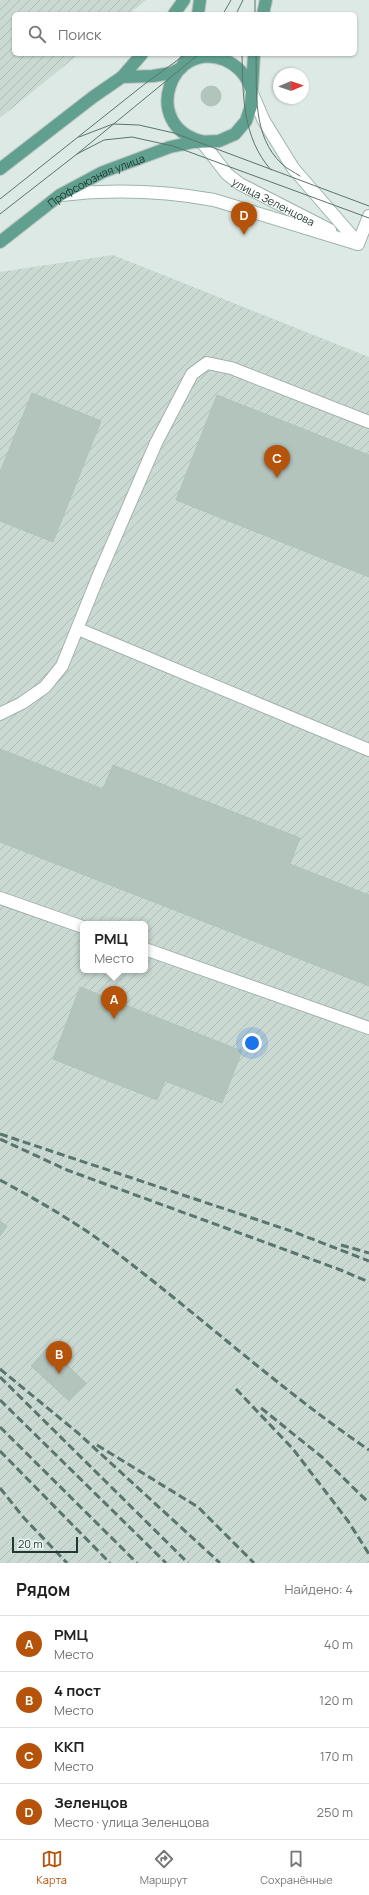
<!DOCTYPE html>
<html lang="ru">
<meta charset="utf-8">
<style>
body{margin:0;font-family:Manrope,sans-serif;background:#f6f6f6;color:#222}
.compass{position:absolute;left:273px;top:68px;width:36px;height:36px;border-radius:50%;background:#fff;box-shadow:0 1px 3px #0004;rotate:88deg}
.scale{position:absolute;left:12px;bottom:10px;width:66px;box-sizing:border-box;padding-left:4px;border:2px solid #1f3932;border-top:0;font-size:11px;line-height:14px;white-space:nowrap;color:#1f3932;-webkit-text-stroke:3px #edf6f2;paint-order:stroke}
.you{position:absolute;left:252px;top:1043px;width:14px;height:14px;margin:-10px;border:3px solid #fff;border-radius:50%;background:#1a73e8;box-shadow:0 0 0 6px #1a73e833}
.badge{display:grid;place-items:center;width:26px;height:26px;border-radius:50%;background:#b45309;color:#fff;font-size:13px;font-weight:700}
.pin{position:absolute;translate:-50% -33px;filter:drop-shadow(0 1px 2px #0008)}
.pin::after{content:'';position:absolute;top:21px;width:14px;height:12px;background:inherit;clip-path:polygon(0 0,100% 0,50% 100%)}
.popup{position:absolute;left:80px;top:921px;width:68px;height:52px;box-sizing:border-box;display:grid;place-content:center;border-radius:6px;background:#fff;filter:drop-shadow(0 1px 3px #0005);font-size:13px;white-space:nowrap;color:#767676}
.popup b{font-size:15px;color:#222}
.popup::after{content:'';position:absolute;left:50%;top:100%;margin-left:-8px;border:8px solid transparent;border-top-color:#fff}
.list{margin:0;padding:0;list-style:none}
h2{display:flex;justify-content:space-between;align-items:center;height:52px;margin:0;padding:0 16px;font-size:17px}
h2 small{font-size:13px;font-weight:400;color:#767676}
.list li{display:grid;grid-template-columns:26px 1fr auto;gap:12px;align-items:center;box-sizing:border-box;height:56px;padding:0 16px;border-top:1px solid #e0e0e0}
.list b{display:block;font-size:15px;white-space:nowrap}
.list p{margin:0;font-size:13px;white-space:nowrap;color:#767676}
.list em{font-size:13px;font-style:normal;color:#767676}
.icon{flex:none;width:22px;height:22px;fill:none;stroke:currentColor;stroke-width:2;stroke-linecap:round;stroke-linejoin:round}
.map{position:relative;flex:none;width:369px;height:1563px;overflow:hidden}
.search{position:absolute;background:#fff;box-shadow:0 1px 3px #0004;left:12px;right:12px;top:12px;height:44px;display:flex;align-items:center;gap:10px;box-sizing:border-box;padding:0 14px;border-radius:6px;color:#767676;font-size:15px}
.sheet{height:276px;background:#fff}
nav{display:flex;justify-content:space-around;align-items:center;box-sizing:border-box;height:56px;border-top:1px solid #e0e0e0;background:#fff;font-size:11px;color:#767676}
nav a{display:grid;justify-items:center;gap:2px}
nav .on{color:#b45309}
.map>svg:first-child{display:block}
.industrial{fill:url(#industrial-furrows);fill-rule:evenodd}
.building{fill:#b3c4bd;stroke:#b0c3bb}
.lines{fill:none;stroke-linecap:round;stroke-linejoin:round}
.lane-casing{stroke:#a0b1ab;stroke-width:14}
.secondary-casing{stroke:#9cb5ac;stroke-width:14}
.primary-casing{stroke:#bcc4c2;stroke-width:14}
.lane{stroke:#fff;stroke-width:12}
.secondary{stroke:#fff;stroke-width:12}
.primary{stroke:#61a08f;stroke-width:12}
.tram{stroke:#59756d;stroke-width:1}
.rail{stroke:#59756d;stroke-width:3;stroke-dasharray:8 4;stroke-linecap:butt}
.labels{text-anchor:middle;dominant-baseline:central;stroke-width:3.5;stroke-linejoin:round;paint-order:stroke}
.street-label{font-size:11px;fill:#1f3932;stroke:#edf6f2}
</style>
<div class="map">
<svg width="369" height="1563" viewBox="0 0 369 1563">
<defs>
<pattern id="industrial-furrows" width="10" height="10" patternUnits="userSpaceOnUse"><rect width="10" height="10" fill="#cbd9d3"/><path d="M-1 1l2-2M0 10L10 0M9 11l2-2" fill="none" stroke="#aebbb6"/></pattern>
</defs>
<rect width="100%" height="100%" fill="#dde9e4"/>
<g class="industrial">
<polygon points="0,0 146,0 129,14 14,14 14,54 79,54 0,118"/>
<path d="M113,255L369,357V1563H0V272ZM83,924H145V970H83Z"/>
</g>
<g class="building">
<circle cx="211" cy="96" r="10"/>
<polygon points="32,393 101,421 53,542 0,521 0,472"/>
<polygon points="217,395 369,455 369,577 176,500"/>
<polygon points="0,749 103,789 113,765 300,838 290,864 369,895 369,986 0,842"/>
<polygon points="80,987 242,1051 222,1103 165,1081 157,1100 53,1059"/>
<polygon points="0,1221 7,1226 0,1236"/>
<polygon points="48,1347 86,1383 69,1401 31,1366"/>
</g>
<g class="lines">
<defs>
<g id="lane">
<polyline points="358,244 369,216"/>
<polyline points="78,629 369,750"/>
<polyline points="0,714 22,703 45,687 62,666 98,577 156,443 192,374 207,363 231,368 369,422"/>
<polyline points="0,898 83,927"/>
<polyline points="145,949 369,1028"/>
</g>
<g id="secondary">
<polyline points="251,91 264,121 293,168 358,243"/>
<path id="s1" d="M202,142L227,174L240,184L330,230"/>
<path d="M61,195C113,189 163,191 214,200L358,244"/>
</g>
<g id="primary">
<polyline points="174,14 184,0"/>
<polyline points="198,14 200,0"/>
<polyline points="263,14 266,0"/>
<polyline points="122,77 142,54"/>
<path d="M201,141C140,125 171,38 225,60C238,66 247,76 251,89"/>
<polyline points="0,169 93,97 122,77 153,76 171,73 181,68 189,54"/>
<path id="s2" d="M0,242L60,195L103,172L170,147L194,142L219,141L235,134L246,121L251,106L254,54"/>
</g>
</defs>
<use href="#lane" class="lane-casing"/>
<use href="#secondary" class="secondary-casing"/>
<use href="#primary" class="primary-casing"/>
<use href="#lane" class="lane"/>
<use href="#secondary" class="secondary"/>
<use href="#primary" class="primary"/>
<g class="tram">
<polyline points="255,0 255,14"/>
<polyline points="223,14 231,0"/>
<polyline points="236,14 243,0"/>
<path d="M242,54C243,95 242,137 271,170"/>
<path d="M256,54C257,92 252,136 282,164C287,169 294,172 300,176"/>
<polyline points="79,137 113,124 139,125 174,133 369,206"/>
<polyline points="77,154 104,140 132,137 173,146 369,218"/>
<polyline points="0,199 146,83 186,54"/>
<polyline points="0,214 77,154 199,54"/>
</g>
<g class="rail">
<polyline points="0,1134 294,1232 369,1261"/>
<polyline points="0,1139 67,1170 338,1269 369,1282"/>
<path d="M0,1180C37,1200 74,1221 109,1247C197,1313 278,1388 369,1450"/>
<polyline points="341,1245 369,1253"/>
<polyline points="0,1369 78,1433 220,1563"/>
<polyline points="0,1377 188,1563"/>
<polyline points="236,1389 293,1449 348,1521 369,1554"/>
<polyline points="0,1400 166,1563"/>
<polyline points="261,1408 322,1457 369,1503"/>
<polyline points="0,1427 137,1563"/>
<polyline points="97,1445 198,1507 254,1563"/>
<polyline points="0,1451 110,1563"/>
<polyline points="0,1488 24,1518 67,1563"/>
</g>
</g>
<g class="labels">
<g class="street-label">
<text stroke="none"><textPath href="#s2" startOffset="115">Профсоюзная улица</textPath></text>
<text stroke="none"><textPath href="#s1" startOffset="95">улица Зеленцова</textPath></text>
</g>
</g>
</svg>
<svg class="compass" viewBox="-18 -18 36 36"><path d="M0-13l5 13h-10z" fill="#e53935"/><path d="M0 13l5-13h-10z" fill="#767676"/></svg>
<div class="scale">20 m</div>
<div class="you"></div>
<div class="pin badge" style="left:114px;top:1019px">A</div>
<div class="popup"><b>РМЦ</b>Место</div>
<div class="pin badge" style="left:59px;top:1374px">B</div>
<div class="pin badge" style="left:277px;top:478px">C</div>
<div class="pin badge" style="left:244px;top:235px">D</div>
<div class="search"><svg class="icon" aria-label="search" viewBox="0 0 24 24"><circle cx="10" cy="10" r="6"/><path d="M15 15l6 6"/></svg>Поиск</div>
</div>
<section class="sheet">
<h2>Рядом<small>Найдено: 4</small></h2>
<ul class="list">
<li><span class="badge">A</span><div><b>РМЦ</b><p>Место</p></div><em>40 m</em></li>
<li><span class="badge">B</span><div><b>4 пост</b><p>Место</p></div><em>120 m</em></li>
<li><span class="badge">C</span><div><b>ККП</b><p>Место</p></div><em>170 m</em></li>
<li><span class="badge">D</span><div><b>Зеленцов</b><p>Место · улица Зеленцова</p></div><em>250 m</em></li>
</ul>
</section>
<nav>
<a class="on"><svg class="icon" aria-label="map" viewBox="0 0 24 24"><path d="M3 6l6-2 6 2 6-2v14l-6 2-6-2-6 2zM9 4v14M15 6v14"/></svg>Карта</a>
<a><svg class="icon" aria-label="directions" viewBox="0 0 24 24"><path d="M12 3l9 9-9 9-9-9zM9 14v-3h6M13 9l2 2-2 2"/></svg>Маршрут</a>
<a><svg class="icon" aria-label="saved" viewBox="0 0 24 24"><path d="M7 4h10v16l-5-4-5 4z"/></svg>Сохранённые</a>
</nav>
